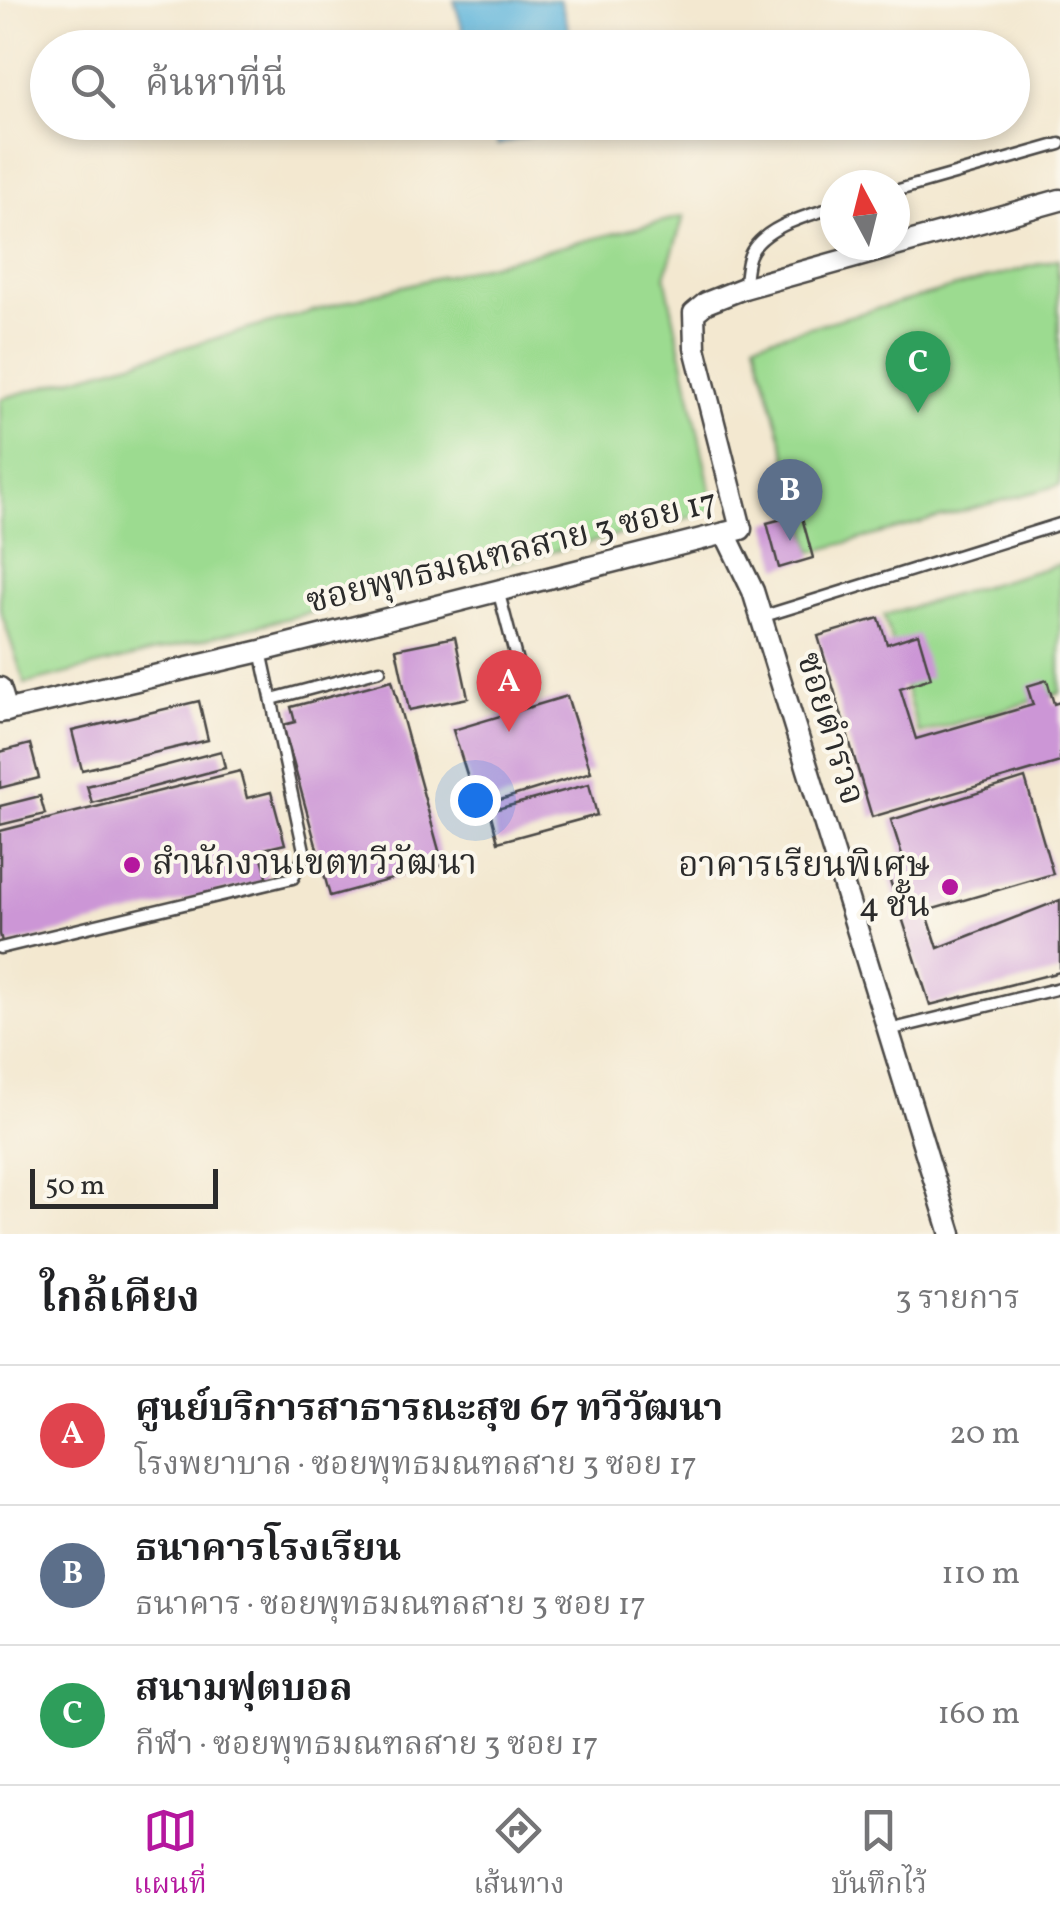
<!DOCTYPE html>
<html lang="th">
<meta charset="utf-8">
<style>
body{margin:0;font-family:Vollkorn,"Noto Serif Thai",serif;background:#f6f6f6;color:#202124}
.compass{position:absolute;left:820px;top:170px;width:90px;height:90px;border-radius:50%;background:#fff;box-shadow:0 5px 15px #0003;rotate:353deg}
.scale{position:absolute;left:30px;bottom:25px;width:188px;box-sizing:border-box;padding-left:10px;border:5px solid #2b2b2b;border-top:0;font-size:28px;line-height:35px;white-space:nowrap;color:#2b2b2b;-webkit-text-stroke:8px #fbf7ec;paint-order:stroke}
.you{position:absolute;left:475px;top:800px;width:35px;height:35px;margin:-25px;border:8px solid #fff;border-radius:50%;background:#1a73e8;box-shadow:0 0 0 15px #1a73e833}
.badge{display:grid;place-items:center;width:65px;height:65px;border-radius:50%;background:#b5179e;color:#fff;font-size:32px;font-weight:700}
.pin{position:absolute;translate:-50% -82px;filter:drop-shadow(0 2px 5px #0008)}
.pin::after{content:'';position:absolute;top:52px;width:35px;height:30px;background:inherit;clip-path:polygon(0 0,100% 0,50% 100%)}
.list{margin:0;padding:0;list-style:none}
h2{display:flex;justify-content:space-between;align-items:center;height:130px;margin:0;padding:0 40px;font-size:42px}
h2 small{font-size:32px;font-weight:400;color:#757577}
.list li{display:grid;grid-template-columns:65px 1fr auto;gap:30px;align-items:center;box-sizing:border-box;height:140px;padding:0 40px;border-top:2px solid #e0e0e0}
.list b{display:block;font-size:38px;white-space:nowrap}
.list p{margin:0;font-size:32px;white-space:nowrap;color:#757577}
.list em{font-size:32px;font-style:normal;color:#757577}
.icon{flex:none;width:55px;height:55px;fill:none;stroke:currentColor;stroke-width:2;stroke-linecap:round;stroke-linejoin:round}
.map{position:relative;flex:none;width:1060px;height:1234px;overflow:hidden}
.search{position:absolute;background:#fff;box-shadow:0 5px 15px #0003;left:30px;right:30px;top:30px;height:110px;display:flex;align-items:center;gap:25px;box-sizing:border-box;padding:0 35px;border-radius:55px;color:#757577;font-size:38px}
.sheet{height:550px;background:#fff}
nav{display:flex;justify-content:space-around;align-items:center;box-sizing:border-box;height:140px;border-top:2px solid #e0e0e0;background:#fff;font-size:28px;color:#757577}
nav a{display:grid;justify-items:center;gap:5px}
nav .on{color:#b5179e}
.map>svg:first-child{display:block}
.green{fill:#9cdb90;stroke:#64835e;stroke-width:2.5}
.water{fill:#5db4da;stroke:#447082;stroke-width:2.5}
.building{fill:#cc96d6}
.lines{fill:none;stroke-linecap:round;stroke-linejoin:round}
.service-casing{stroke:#494744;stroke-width:15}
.minor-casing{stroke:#494744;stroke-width:25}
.service{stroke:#fff;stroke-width:10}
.minor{stroke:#fff;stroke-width:20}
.poi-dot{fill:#b5179e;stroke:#fbf7ec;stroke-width:4}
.labels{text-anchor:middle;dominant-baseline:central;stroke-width:8;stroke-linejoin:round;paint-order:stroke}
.street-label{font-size:35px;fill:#2b2b2b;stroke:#fbf7ec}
.poi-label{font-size:35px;fill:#2b2b2b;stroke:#fbf7ec;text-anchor:start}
</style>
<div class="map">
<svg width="1060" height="1234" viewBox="0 0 1060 1234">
<rect width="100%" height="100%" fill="#fbf7ec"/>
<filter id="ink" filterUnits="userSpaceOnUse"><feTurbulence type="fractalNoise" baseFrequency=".01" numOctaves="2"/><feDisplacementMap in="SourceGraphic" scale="20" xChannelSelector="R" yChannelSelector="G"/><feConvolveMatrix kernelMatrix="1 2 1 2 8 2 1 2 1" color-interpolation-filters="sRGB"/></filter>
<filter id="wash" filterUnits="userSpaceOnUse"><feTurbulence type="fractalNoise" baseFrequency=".0048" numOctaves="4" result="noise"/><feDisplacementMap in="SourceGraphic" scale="40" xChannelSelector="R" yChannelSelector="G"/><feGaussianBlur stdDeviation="2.25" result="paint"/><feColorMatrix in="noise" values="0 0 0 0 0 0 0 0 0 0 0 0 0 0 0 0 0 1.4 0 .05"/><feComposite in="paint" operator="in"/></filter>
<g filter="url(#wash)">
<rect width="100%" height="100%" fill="#f3e8d0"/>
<g class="green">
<polygon points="684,216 665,276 715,511 25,684 0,609 0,399 395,288"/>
<polygon points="1058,259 1060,485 813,552 755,342"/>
<polygon points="1060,564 1060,693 919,734 884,615"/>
</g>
<g class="water">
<polygon points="454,0 560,0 574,47 468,47"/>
<polygon points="491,123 491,122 574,123 498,145"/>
</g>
<g id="blocks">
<g class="building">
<polygon points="801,514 813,558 779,568 767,523"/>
<polygon points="879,618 887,644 918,634 931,678 900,688 916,739 1033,705 1027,686 1047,680 1054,704 1060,702 1060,762 872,817 818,636"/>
<polygon points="455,637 468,698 409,710 396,649"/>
<polygon points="392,680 443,865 330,896 283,725 295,722 291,707"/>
<polygon points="567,696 591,772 477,807 453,730"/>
<polygon points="199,701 208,740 82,770 72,731"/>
<polygon points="30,744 39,778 0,788 0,752"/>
<polygon points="221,751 225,768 92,803 87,786"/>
<polygon points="240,771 247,798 271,792 285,844 260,850 268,880 3,946 0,934 0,831"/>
<polygon points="1025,778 1053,874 926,911 938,948 1060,900 1060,972 930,1005 887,871 905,864 891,820"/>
<polygon points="589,784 597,815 498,842 490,811"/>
<polygon points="40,796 45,814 0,825 0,806"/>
</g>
</g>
</g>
<g filter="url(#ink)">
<use href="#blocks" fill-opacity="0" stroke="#494744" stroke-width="2.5"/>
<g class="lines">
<defs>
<g id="service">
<polyline points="895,191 1060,144"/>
<path d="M744,288C746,278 746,264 750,255C762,227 809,215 835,207"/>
<polyline points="498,590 524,688"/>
<polyline points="761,617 1060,524"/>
<polyline points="272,699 380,670"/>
<polyline points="0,948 293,878 305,855 261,651"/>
<polyline points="889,1030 1060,988"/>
</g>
<g id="minor">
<polyline points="725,533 753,591 951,1234"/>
<polyline points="0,688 7,711"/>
<polyline points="0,712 261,651 741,529 695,348 694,313 706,303 744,288 1060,200"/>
</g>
</defs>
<use href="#service" class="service-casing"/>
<use href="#minor" class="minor-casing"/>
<use href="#service" class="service"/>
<use href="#minor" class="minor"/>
</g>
</g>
<g class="poi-dot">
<circle cx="132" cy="865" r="10"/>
<circle cx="950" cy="887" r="10"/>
</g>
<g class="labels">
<g class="street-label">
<text transform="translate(512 553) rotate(-14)">ซอยพุทธมณฑลสาย 3 ซอย 17</text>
<text transform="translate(829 729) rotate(73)">ซอยตำรวจ</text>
</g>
<g class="poi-label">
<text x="152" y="865">สำนักงานเขตทวีวัฒนา</text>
<text x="930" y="867" text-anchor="end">อาคารเรียนพิเศษ<tspan x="930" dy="40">4 ชั้น</tspan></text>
</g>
</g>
</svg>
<svg class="compass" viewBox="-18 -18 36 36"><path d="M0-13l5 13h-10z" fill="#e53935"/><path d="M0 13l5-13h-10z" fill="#757577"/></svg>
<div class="scale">50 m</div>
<div class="you"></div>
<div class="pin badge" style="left:509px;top:732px;background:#e0444e">A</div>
<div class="pin badge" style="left:790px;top:541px;background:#5c6f8a">B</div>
<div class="pin badge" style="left:918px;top:413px;background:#2e9e5b">C</div>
<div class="search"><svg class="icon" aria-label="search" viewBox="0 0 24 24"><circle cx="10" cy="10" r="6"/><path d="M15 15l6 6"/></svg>ค้นหาที่นี่</div>
</div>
<section class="sheet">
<h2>ใกล้เคียง<small>3 รายการ</small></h2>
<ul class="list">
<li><span class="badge" style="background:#e0444e">A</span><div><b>ศูนย์บริการสาธารณะสุข 67 ทวีวัฒนา</b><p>โรงพยาบาล · ซอยพุทธมณฑลสาย 3 ซอย 17</p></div><em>20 m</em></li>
<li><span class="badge" style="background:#5c6f8a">B</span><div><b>ธนาคารโรงเรียน</b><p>ธนาคาร · ซอยพุทธมณฑลสาย 3 ซอย 17</p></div><em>110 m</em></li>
<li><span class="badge" style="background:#2e9e5b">C</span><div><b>สนามฟุตบอล</b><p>กีฬา · ซอยพุทธมณฑลสาย 3 ซอย 17</p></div><em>160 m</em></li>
</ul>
</section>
<nav>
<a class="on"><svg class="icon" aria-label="map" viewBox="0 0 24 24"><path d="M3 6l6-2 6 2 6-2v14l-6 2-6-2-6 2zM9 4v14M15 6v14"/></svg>แผนที่</a>
<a><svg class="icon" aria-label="directions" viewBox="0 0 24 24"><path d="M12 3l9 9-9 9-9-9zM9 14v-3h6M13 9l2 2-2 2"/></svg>เส้นทาง</a>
<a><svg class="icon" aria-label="saved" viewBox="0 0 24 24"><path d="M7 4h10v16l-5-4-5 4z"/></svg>บันทึกไว้</a>
</nav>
